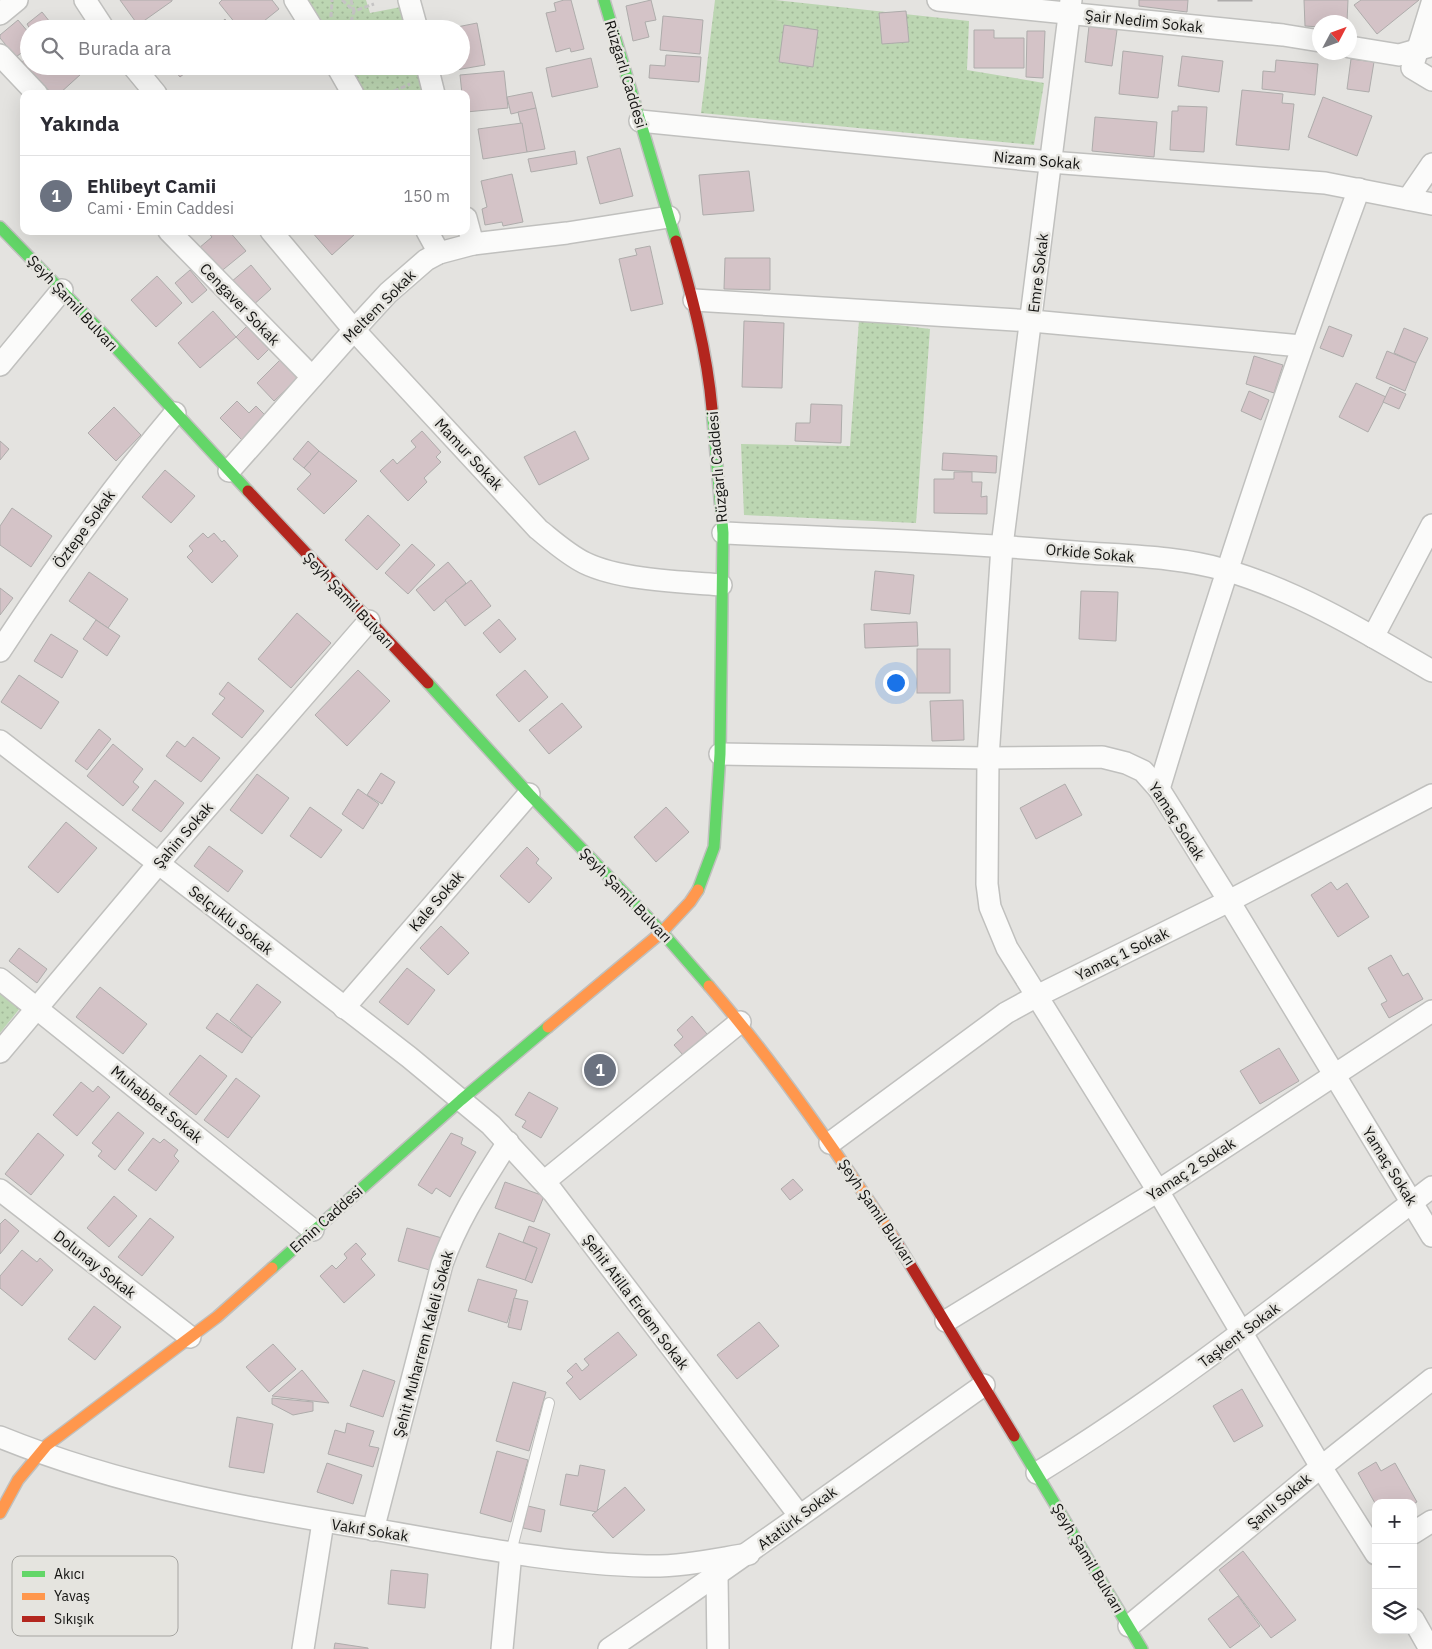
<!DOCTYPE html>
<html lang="tr">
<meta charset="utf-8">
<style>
body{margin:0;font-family:"IBM Plex Sans",sans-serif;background:#f2f2f3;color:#2b2b33}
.controls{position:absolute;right:15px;bottom:15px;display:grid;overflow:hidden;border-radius:10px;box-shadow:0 5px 20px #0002}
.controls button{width:45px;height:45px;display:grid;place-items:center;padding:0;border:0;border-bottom:1px solid #e1e1e2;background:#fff;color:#2b2b33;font:25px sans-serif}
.compass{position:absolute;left:1312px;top:15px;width:45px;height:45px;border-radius:50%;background:#fff;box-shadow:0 5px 20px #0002;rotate:49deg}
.you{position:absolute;left:895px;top:682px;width:18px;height:18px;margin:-12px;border:4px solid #fff;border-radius:50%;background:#1a73e8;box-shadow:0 0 0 8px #1a73e833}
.badge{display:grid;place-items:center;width:32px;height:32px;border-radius:50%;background:#5c5c59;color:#fff;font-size:16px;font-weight:700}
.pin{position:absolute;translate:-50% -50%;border:2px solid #fff;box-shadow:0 1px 5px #0006}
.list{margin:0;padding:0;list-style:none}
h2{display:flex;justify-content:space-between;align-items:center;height:65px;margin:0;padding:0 20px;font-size:21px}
h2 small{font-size:16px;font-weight:400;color:#7c7c81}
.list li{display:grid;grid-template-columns:32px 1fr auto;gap:15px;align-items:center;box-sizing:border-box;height:80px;padding:0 20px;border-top:1px solid #e1e1e2}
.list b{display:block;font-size:19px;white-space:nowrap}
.list p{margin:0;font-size:16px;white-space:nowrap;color:#7c7c81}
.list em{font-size:16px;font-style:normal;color:#7c7c81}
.icon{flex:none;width:28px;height:28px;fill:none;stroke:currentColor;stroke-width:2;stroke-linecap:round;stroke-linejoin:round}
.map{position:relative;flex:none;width:1432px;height:1649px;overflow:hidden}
.search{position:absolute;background:#fff;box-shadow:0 5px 20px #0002;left:20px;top:20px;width:450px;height:55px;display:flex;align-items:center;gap:12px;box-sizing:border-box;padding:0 18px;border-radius:28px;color:#7c7c81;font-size:19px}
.panel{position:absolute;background:#fff;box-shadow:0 5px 20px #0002;left:20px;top:90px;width:450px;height:145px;border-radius:10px}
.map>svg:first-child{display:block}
.grass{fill:url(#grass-dots)}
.building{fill:#d4c3c7;stroke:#aeacab}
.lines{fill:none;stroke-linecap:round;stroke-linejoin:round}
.lane-casing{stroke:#c0c0be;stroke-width:12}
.street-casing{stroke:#c0c0be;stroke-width:24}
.fast-casing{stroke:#c0c0be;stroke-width:14}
.slow-casing{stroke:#c0c0be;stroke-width:14}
.jam-casing{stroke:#c0c0be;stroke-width:14}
.path{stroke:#c5c4c4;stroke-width:3;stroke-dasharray:5 2.5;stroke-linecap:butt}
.lane{stroke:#fbfbfa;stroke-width:10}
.street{stroke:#fbfbfa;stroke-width:21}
.fast{stroke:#63d668;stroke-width:11}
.slow{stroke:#ff974d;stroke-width:11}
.jam{stroke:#b3261e;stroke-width:11}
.labels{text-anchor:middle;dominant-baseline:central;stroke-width:5;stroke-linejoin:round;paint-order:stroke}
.street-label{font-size:15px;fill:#131311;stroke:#e5e4df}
.key{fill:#e5e4df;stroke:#a6a5a1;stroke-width:1}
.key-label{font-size:14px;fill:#131311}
</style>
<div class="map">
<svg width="1432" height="1649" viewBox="0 0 1432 1649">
<defs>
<pattern id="grass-dots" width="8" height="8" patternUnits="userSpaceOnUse" patternTransform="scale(1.25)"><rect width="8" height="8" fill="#bcd6b2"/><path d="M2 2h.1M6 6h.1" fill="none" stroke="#a1b798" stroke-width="1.8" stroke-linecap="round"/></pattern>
</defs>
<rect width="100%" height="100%" fill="#e4e3e0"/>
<g class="grass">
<polygon points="307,0 366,0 370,13 401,7 407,29 325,29"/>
<polygon points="715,0 775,0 969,21 967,70 1044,83 1034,145 701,113"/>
<polygon points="348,66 418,66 426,94 364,94"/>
<polygon points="859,320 930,329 916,523 744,515 741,444 850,446"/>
<polygon points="0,991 21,1007 0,1033"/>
</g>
<g class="building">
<polygon points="120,0 172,0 172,1 138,25"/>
<polygon points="222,0 272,0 279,9 254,29 240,29 219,3"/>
<polygon points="564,0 571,0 584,49 571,52 570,48 556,52 546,13 556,11 554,3"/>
<polygon points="651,0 656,20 645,22 649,37 633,41 626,6"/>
<polygon points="1139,0 1188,0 1187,12 1139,6"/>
<rect x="1218" y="0" width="34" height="1"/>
<polygon points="1304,0 1348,0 1347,22 1320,22 1320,27 1305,26"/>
<polygon points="1361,0 1419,0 1377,34 1354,5"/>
<polygon points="906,11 909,42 882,44 879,13"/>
<polygon points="42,12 54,27 30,29 27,24"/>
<polygon points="663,16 703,20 700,54 660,50"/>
<polygon points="225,19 233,29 214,29"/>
<polygon points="18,20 29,33 29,47 16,57 0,38 0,35"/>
<polygon points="181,22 185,29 172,29"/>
<polygon points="477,23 485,65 450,71 449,66 461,66 461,29 457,27"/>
<polygon points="784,25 818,30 813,67 779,62"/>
<polygon points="1089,26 1117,30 1112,66 1085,62"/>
<polygon points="974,30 994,30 994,38 1024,38 1024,68 974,68"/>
<polygon points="1027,31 1045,31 1043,78 1026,77"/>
<polygon points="1123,51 1163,56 1158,98 1119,94"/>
<polygon points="29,55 29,66 74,66 81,74 59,94 52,94 22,62"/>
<polygon points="666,55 701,57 699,82 649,78 650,65 665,66"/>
<polygon points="1182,56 1223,61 1219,92 1178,86"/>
<polygon points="591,58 598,87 552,97 546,68"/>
<polygon points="1351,59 1374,62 1369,92 1347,89"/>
<polygon points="1276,60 1318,64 1315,95 1262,89 1263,71 1275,72"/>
<polygon points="171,66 194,66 180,77"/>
<polygon points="504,71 508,108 466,112 466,94 462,94 460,75"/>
<polygon points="1242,90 1283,94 1282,103 1294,104 1289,150 1236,145"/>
<polygon points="532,92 536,108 511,114 507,97"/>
<polygon points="1323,97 1372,116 1357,156 1308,137"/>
<polygon points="1178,106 1207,107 1204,152 1170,150 1172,111 1178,111"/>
<polygon points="536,108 545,149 527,152 518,112"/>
<polygon points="1095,117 1157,122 1154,157 1092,151"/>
<polygon points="522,123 527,152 483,159 478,129"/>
<polygon points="620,148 633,196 600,204 587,157"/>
<polygon points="575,151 577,164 531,172 528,159"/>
<polygon points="749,171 754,211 703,215 699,175"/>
<polygon points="512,174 523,222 503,226 502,222 485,225 482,209 487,207 481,181"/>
<polygon points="207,231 229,231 246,251 219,273 199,248 212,237"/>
<polygon points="311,231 352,231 355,234 332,255"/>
<polygon points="650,246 663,304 631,311 619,259 637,255 635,249"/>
<polygon points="725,258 770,258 770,290 724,289"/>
<polygon points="251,265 271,289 251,307 231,282"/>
<polygon points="190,270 207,290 192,303 175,283"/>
<polygon points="157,276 182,303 156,327 131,300"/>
<polygon points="213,311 236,337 200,368 178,343"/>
<polygon points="744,321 784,323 782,388 742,387"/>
<polygon points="248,325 270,348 258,360 236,337"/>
<polygon points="1329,326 1352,335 1343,357 1320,348"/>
<polygon points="1404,328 1428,338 1416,363 1394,353"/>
<polygon points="1387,351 1416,363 1405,391 1376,378"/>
<polygon points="1254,356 1283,365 1274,393 1246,384"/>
<polygon points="280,360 298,378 274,401 257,383"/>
<polygon points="1356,383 1386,397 1368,432 1339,417"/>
<polygon points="1390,387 1406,394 1399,409 1383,402"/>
<polygon points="1249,391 1269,400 1261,420 1241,411"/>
<polygon points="237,401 249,413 256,406 268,418 244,442 220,418"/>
<polygon points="811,404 842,405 841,443 795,441 796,423 810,423"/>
<polygon points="114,407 141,435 116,461 88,433"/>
<polygon points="422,431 441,452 436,457 441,462 424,478 427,482 408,501 380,471 393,459 397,464 416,447 411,441"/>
<polygon points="575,431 589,459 539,485 524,457"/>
<polygon points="0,441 9,449 0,460"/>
<polygon points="308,441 319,451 304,468 293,459"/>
<polygon points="319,451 357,481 324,514 297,489 311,474 304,468"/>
<polygon points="943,453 997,456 996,473 942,470"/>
<polygon points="165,470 195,496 171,523 142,497"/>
<polygon points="954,472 972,472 972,482 982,482 981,497 987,496 987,514 934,513 934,479 954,479"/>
<polygon points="12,508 52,536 31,567 0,545 0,526"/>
<polygon points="368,515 400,545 377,570 345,540"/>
<polygon points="203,533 208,538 214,533 222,542 224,540 238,556 212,583 187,557 193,551 189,546"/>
<polygon points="412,544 435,565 408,594 385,573"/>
<polygon points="448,562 466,583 434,611 416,590"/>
<polygon points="875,571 914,575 910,614 871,610"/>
<polygon points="89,572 128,599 108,628 69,601"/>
<polygon points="471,580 491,606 465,626 445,600"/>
<polygon points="0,588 13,598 0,615"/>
<polygon points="1081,591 1118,592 1116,641 1079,639"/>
<polygon points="297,613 331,643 291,688 258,659"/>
<polygon points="499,619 516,639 500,653 483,633"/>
<polygon points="96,620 120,636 107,656 83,639"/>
<polygon points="917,622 918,646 865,648 864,624"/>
<polygon points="51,634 78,651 62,678 34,661"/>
<rect x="917" y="649" width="33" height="44"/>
<polygon points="358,670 390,701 347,746 315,715"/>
<polygon points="525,670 548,697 519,722 496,695"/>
<polygon points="19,675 59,702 41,729 1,702"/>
<polygon points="228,682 264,711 242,738 212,714 225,698 219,694"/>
<polygon points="963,700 964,740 932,741 930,701"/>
<polygon points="562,703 582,727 549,754 529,730"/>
<polygon points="99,729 111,739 87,770 75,761"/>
<polygon points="193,737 220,758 201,782 166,756 177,741 185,747"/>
<polygon points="113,744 143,769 133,782 139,787 123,806 87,776"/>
<polygon points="381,773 395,782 382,804 367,795"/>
<polygon points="257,774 289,798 262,834 230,810"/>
<polygon points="155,780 184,803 161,832 132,810"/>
<polygon points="1065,784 1082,815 1036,839 1020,808"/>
<polygon points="358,789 379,804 363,829 342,814"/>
<polygon points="310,807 342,830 321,858 290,836"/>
<polygon points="666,807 689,832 656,862 634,837"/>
<polygon points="66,822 97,848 58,893 28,867"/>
<polygon points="209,846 243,871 228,892 194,866"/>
<polygon points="527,847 539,859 536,863 552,878 529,903 500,876"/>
<polygon points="1331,882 1337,890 1347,883 1369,917 1338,937 1311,895"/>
<polygon points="441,926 469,953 448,975 420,948"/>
<polygon points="19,948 47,969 37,983 9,961"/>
<polygon points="1391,955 1403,976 1408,973 1423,999 1389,1018 1381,1004 1387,1001 1368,968"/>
<polygon points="407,968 435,990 408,1025 379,1002"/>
<polygon points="257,984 281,1002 252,1038 230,1020"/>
<polygon points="100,987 147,1024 123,1054 76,1017"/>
<polygon points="217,1013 252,1038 242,1053 206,1028"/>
<polygon points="692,1016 707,1034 683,1055 674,1045 683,1037 677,1030"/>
<polygon points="1279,1048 1299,1081 1260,1104 1240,1071"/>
<polygon points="200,1055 227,1076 196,1115 169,1094"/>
<polygon points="236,1078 260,1096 228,1138 204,1120"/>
<polygon points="81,1082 93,1092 98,1086 110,1097 77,1136 53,1115"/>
<polygon points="529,1092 558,1108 541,1138 522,1127 526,1121 515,1115"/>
<polygon points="118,1112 144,1133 115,1170 98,1156 102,1151 92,1143"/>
<polygon points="38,1133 64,1155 31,1195 5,1174"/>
<polygon points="451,1133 463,1138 461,1144 476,1152 450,1197 436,1188 432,1194 418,1185"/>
<polygon points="153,1138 160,1143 164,1139 178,1150 174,1156 179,1161 156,1191 128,1170"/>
<polygon points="793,1179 803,1190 790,1200 781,1189"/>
<polygon points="505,1182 544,1196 534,1222 495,1208"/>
<polygon points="114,1196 137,1216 109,1247 87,1228"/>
<polygon points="150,1218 174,1237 142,1276 118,1257"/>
<polygon points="5,1219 19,1231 0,1254 0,1224"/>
<polygon points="529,1226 550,1234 532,1283 525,1280 537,1248 523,1242"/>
<polygon points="407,1228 442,1238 433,1271 398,1261"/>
<polygon points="499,1233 537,1248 525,1280 486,1267"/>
<polygon points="356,1243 366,1254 361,1259 375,1275 344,1303 320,1276 332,1265 336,1269 347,1258 344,1254"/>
<polygon points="22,1250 37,1262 40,1258 53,1270 22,1306 0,1288 0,1276"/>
<polygon points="478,1279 517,1290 507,1323 468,1311"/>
<polygon points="514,1298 528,1301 521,1330 508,1327"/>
<polygon points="94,1306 121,1327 95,1360 68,1339"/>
<polygon points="759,1322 779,1346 737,1379 717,1355"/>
<polygon points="618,1332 637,1355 580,1400 566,1383 573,1377 567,1371 576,1363 582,1371 589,1365 584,1359"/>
<polygon points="273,1344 296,1369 269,1392 246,1367"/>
<polygon points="302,1370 329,1403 272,1396"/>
<polygon points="363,1370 395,1381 383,1417 350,1406"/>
<polygon points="513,1382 546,1392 529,1451 496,1441"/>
<polygon points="1242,1389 1263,1426 1234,1442 1213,1406"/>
<polygon points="272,1398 313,1402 313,1411 293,1415 272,1404"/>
<polygon points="237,1417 273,1424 264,1473 229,1467"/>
<polygon points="347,1423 374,1431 369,1446 379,1448 373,1467 328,1454 335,1430 345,1433"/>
<polygon points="497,1451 528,1460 511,1522 480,1513"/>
<polygon points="1376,1462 1381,1471 1395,1463 1417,1502 1413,1504 1376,1503 1376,1505 1358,1473"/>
<polygon points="327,1463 362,1475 353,1504 317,1492"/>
<polygon points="580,1465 605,1470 597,1512 560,1505 566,1474 578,1476"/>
<polygon points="625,1487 645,1510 613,1538 592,1515"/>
<polygon points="528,1506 545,1510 541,1532 523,1528"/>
<polygon points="1243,1551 1296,1620 1271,1638 1219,1570"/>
<polygon points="391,1570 428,1574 425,1608 388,1604"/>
<polygon points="1238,1596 1260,1626 1230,1648 1208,1619"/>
<polygon points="335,1643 368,1648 368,1649 334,1649"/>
</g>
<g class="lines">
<defs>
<polyline id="lane" points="511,1552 549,1403"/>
<g id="street">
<polyline points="85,0 104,29"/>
<polyline points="295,0 313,29"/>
<polyline points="409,0 417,29"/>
<polyline points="938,0 1283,35 1320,41"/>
<polyline points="1071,0 1002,546 988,758 987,884 990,907 1007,948 1158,1191 1321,1467 1376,1554"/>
<polyline points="1432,3 1412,68 1432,80"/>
<polyline points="0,14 17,0"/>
<polyline points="1350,47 1399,55 1427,47"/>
<polyline points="0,55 37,94"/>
<polyline points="133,66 156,94"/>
<polyline points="337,66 353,94"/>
<polyline points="427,66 434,94"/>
<polyline points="640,121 1050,162 1325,183 1432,204"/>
<polyline points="1408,199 1432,164"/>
<polyline points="466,218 473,244"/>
<polyline points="169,231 312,377"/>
<path d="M271,231L354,330L538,529C553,541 567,554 585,563C620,580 682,582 721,585"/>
<polyline points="427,231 439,253"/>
<polyline points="694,300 1032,321 1301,346"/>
<polyline points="0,365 62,290"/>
<polyline points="229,471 354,330 388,293 426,260 439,253 473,244 567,233 669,217"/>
<path d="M723,533C840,538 958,542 1075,552C1124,556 1177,556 1225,570C1298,591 1367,633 1432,671"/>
<polyline points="1373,637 1432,525"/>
<path d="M0,651C54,568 111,489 175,413"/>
<polyline points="0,741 409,1057 491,1125 553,1192 799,1515"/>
<polyline points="720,754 988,758 1102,757 1126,763 1143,771 1159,789 1229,901 1432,1236"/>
<path d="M1159,789C1220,587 1286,387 1359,189"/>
<polyline points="0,979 313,1230"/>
<polyline points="344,1008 529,794"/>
<polyline points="0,1052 158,864 369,621"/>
<polyline points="830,1143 1006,1013 1037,996 1229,901 1432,795"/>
<polyline points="545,1181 740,1022"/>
<polyline points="0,1190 190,1337"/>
<polyline points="946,1321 1158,1191 1432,1011"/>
<path d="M0,1437C123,1487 254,1510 384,1531C470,1546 559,1564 646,1566C681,1567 716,1559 749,1554"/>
<path d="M1037,1473C1177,1387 1302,1286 1432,1187"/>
<path d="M373,1530L442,1264C458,1219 483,1182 508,1142"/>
<polyline points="1413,1533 1432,1521"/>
<polyline points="717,1576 718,1649"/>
<polyline points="1413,1619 1430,1649"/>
<polyline points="1129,1626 1321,1467 1432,1379"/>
<polyline points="303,1649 323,1522"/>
<polyline points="502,1649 511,1552"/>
<path d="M609,1649C736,1563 859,1473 984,1385"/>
</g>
<g id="fast">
<polyline points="604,0 676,241"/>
<polyline points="0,227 94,324 248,491"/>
<polyline points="428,683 529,794 662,932 709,986"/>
<polyline points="698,890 714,847 720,754 723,533 712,409"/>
<polyline points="272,1268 461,1100 548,1027"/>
<polyline points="1014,1436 1142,1649"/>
</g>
<g id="slow">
<path d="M709,986C777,1065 836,1152 894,1238"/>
<polyline points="548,1027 662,932 690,902 698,890"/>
<polyline points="0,1513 18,1480 47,1445 217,1317 272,1268"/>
</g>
<g id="jam">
<path d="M676,241C692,296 707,351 712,409"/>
<polyline points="248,491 428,683"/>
<polyline points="894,1238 1014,1436"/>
</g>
</defs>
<use href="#lane" class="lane-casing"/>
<use href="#street" class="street-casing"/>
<use href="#fast" class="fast-casing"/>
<use href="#slow" class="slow-casing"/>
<use href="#jam" class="jam-casing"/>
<g class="path">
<polyline points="342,0 354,11 349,29"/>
<polyline points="351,0 354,11 374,4"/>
<polyline points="331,17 332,0"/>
<polyline points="334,24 340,29"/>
<polyline points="363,73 376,66"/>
<polyline points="387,94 410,84"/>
</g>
<use href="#lane" class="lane"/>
<use href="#street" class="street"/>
<use href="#fast" class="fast"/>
<use href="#slow" class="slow"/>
<use href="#jam" class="jam"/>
</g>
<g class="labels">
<g class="street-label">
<text transform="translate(1144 21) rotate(6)">Şair Nedim Sokak</text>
<text transform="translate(626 74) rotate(73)">Rüzgarlı Caddesi</text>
<text transform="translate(1037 160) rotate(5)">Nizam Sokak</text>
<text transform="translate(1038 273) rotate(-83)">Emre Sokak</text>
<text transform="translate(73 303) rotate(47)">Şeyh Şamil Bulvarı</text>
<text transform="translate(240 304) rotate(46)">Cengaver Sokak</text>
<text transform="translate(379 306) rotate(-45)">Meltem Sokak</text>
<text transform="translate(469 454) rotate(47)">Mamur Sokak</text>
<text transform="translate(717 467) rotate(-95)">Rüzgarlı Caddesi</text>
<text transform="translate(84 529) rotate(-54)">Öztepe Sokak</text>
<text transform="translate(1090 553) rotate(5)">Orkide Sokak</text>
<text transform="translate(349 600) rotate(47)">Şeyh Şamil Bulvarı</text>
<text transform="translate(1177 821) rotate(57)">Yamaç Sokak</text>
<text transform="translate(183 835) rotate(-49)">Şahin Sokak</text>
<text transform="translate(626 895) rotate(46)">Şeyh Şamil Bulvarı</text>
<text transform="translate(436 901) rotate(-49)">Kale Sokak</text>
<text transform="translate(231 920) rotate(38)">Selçuklu Sokak</text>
<text transform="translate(1122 954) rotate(-26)">Yamaç 1 Sokak</text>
<text transform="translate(157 1104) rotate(39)">Muhabbet Sokak</text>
<text transform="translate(1390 1166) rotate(58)">Yamaç Sokak</text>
<text transform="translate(1191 1169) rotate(-33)">Yamaç 2 Sokak</text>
<text transform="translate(877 1212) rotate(56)">Şeyh Şamil Bulvarı</text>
<text transform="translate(326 1219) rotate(-42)">Emin Caddesi</text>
<text transform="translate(95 1264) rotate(38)">Dolunay Sokak</text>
<text transform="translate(636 1302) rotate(53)">Şehit Atilla Erdem Sokak</text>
<text transform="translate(1239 1335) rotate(-37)">Taşkent Sokak</text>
<text transform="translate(423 1344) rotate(-75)">Şehit Muharrem Kaleli Sokak</text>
<text transform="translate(1279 1501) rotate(-40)">Şanlı Sokak</text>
<text transform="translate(797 1518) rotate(-37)">Atatürk Sokak</text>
<text transform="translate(370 1530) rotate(9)">Vakıf Sokak</text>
<text transform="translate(1088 1558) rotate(59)">Şeyh Şamil Bulvarı</text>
</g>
</g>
<rect x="12" y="1556" width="166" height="80" rx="8" class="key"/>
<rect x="22" y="1571" width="23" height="6" fill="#63d668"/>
<rect x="22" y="1593" width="23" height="7" fill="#ff974d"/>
<rect x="22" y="1616" width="23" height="6" fill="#b3261e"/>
<g class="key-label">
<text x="54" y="1579">Akıcı</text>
<text x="54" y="1601">Yavaş</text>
<text x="54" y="1624">Sıkışık</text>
</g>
</svg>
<div class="controls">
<button>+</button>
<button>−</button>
<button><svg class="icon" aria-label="layers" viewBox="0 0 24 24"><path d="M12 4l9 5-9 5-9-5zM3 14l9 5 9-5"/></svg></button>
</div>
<svg class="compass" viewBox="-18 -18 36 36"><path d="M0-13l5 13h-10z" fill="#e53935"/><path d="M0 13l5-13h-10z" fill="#7c7c81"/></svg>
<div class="you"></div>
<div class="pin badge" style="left:600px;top:1070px;background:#6b7280">1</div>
<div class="search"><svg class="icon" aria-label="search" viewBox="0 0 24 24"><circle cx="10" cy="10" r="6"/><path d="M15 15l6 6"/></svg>Burada ara</div>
<section class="panel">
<h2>Yakında<small></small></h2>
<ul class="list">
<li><span class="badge" style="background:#6b7280">1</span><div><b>Ehlibeyt Camii</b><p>Cami · Emin Caddesi</p></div><em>150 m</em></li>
</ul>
</section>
</div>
